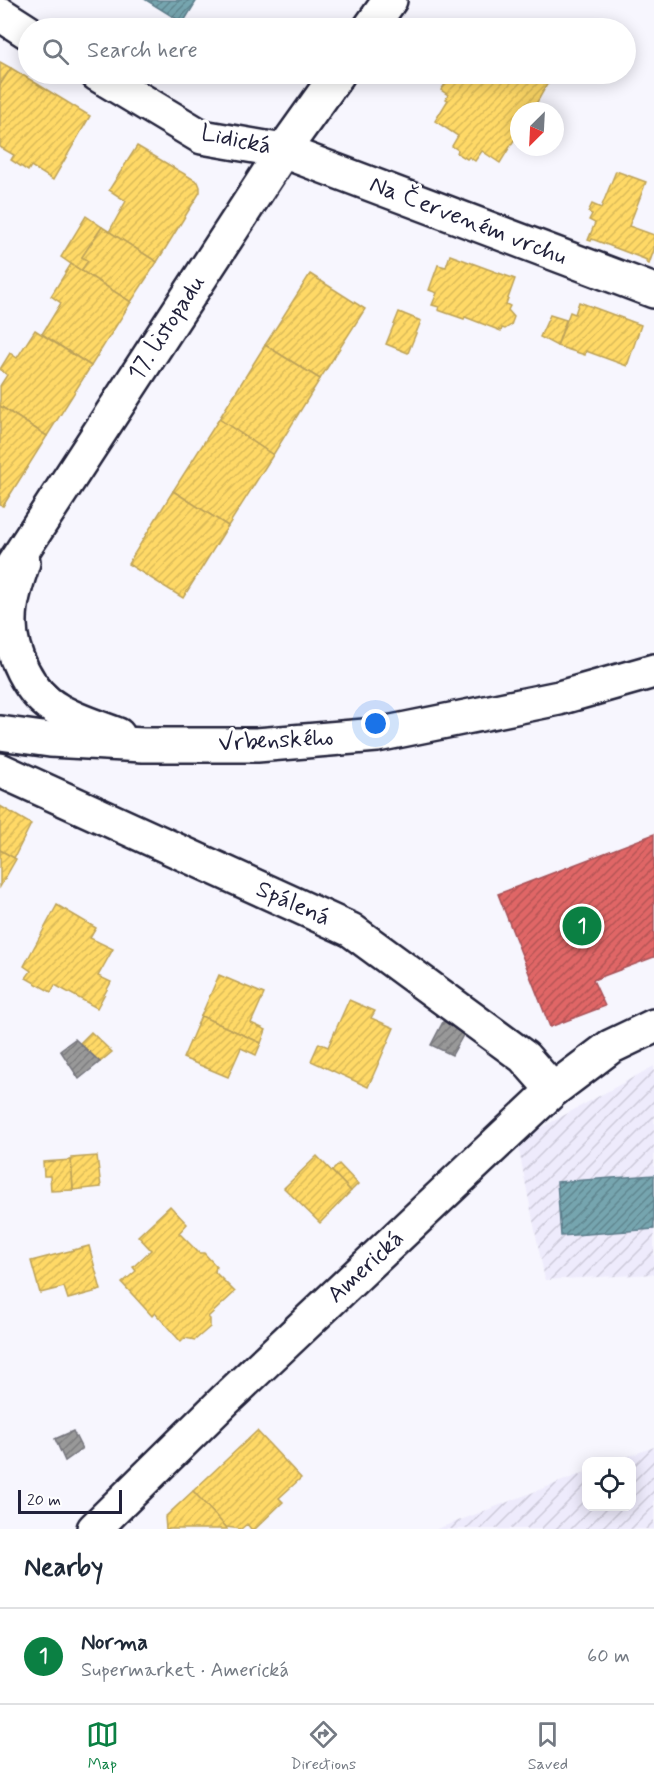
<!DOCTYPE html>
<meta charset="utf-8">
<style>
body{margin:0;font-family:Mynerve,sans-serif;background:#f2f2f3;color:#1f2937}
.controls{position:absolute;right:18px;bottom:18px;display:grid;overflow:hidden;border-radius:12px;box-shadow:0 3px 15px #0003}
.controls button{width:54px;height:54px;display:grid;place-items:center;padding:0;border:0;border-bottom:2px solid #e0e1e3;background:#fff;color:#1f2937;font:30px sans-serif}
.compass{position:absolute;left:510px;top:102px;width:54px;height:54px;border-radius:50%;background:#fff;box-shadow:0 3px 15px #0003;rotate:204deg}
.scale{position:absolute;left:18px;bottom:15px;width:104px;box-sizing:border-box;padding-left:6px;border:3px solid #22223b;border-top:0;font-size:16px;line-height:21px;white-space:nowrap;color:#22223b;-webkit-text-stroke:4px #fff;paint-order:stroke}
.you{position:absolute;left:376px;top:724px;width:21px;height:21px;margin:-15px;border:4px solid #fff;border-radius:50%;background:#1a73e8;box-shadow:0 0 0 9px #1a73e833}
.badge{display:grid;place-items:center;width:39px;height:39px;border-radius:50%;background:#0b8043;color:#fff;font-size:20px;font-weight:700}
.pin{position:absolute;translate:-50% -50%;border:3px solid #fff;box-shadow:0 2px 6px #0006}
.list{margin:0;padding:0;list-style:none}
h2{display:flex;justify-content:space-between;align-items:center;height:78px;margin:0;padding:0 24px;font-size:26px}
h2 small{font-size:20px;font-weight:400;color:#747a83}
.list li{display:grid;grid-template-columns:39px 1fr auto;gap:18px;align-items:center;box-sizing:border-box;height:96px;padding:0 24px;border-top:2px solid #e0e1e3}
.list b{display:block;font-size:22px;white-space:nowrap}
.list p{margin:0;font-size:20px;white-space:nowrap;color:#747a83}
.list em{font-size:20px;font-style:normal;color:#747a83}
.icon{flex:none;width:33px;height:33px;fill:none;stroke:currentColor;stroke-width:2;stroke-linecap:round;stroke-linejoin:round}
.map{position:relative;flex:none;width:654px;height:1529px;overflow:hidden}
.search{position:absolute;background:#fff;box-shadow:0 3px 15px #0003;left:18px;right:18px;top:18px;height:66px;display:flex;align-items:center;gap:15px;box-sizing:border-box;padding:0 21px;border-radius:33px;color:#747a83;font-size:22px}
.sheet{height:174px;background:#fff}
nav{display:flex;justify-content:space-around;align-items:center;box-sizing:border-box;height:84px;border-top:2px solid #e0e1e3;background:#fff;font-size:16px;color:#747a83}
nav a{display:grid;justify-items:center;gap:3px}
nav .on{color:#0b8043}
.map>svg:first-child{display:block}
.industrial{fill:url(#industrial-furrows)}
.homes{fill:url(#homes-hatch);stroke:#bda259;stroke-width:1.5}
.shops{fill:url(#shops-hatch);stroke:#a75259;stroke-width:1.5}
.public{fill:url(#public-hatch);stroke:#5d7e8c;stroke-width:1.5}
.industry{fill:url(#industry-hatch);stroke:#75757d;stroke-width:1.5}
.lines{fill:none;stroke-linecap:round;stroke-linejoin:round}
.street-casing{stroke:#22223b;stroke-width:38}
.secondary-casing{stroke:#22223b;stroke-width:38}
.street{stroke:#fff;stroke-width:33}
.secondary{stroke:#fff;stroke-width:33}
.labels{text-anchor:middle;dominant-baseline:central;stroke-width:6;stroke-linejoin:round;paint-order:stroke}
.street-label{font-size:24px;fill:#22223b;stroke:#fff}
</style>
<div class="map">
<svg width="654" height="1529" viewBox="0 0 654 1529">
<defs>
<pattern id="industrial-furrows" width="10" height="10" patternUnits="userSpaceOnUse" patternTransform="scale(1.5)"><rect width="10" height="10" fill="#eeebfc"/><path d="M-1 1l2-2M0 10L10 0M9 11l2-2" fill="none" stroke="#ccc9d9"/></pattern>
<pattern id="homes-hatch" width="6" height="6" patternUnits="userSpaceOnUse" patternTransform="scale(1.5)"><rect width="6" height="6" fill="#ffd966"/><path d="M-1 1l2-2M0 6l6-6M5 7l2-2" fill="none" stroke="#daba59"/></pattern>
<pattern id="shops-hatch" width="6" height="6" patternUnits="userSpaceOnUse" patternTransform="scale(1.5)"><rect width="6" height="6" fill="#e06666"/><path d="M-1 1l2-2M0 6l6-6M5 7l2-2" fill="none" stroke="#b55455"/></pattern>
<pattern id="public-hatch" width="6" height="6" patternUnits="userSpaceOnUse" patternTransform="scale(1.5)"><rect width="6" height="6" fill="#76a5af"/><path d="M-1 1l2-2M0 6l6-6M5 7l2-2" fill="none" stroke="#608690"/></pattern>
<pattern id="industry-hatch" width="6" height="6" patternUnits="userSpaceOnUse" patternTransform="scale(1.5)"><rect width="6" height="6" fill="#999"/><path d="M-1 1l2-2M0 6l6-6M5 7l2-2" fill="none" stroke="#7c7c7e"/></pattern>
</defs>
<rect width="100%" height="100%" fill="#f7f6fe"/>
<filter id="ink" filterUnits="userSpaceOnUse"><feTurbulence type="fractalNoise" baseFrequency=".0167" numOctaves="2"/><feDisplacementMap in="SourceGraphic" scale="12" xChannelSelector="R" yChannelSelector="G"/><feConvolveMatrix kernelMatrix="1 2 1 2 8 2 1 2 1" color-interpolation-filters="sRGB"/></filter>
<g filter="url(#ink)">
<g class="industrial">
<polygon points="654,1066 654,1274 545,1280 517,1141"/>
<polygon points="654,1447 654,1529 437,1529 586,1472 586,1506 632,1506 632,1462 616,1461"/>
</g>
<g class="homes">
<polygon points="0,62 11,68 0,85"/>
<polygon points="11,68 90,116 53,180 31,166 28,171 11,160 14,155 0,147 0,85"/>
<polygon points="452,74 460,77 462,74 515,74 520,77 522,74 542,74 544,75 543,77 549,81 532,111 519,111 519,132 500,163 482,151 475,161 469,157 467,159 457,153 458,150 452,146 458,136 435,121 448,100 446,99 448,95 441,90"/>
<polygon points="137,146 198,182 200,187 200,192 157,262 109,232 126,201 109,190"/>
<polygon points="616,171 646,182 629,226 654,235 654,250 649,264 646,262 647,260 592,239 591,241 588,240 595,223 589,220 592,214 588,212 592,204 601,208"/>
<polygon points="86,216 102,227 82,257 88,261 81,271 61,257"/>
<polygon points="102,227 157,262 131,302 81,271 88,261 82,257"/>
<polygon points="450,255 515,279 506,304 510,306 508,310 514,317 511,325 505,329 502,328 501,331 465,317 464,319 438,310 439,307 432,305 437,293 429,290 438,265 446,267"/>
<polygon points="71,264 131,302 91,366 42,334 61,303 51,296"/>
<polygon points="310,274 365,309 320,379 265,345"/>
<polygon points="579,302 641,325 627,366 586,351 585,355 557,346 570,312 575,314"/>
<polygon points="399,312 421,321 408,353 386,344"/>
<polygon points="550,315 566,320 557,346 540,337"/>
<polygon points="35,330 91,366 47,436 0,406 0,386 7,375 0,369 10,353 17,358"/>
<polygon points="265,345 320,379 273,455 219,419"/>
<polygon points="0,406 47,436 3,506 0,505"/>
<polygon points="219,419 273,455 228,526 173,491"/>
<polygon points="173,491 228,526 183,598 128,564"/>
<polygon points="0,806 31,824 14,858 0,850"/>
<polygon points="0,850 16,859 0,887"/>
<polygon points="57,905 96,928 90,938 113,949 98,976 111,982 97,1008 55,985 51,992 26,978 31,971 24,966"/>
<polygon points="219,975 264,994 251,1023 266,1030 261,1043 201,1016"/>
<polygon points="349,1000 375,1011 371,1018 394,1028 368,1087 311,1061 319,1043 328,1047"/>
<polygon points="201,1016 261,1043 256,1055 241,1048 228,1077 183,1058"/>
<polygon points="91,1032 112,1052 100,1062 80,1043"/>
<polygon points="97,1156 101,1187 73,1190 71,1158"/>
<polygon points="317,1156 351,1191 320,1223 284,1188"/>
<polygon points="71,1160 73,1190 51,1191 50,1176 44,1176 43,1162"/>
<polygon points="339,1164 358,1184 351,1191 332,1171"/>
<polygon points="170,1206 187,1224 179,1233 199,1253 204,1253 216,1266 215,1272 235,1292 208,1317 210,1319 210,1327 195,1340 185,1338 181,1342 155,1313 152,1316 122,1283 136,1271 133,1267 151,1250 138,1236"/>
<polygon points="89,1246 101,1290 68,1299 64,1287 40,1293 31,1261"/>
<polygon points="257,1431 301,1478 279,1498 283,1502 255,1529 251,1529 247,1524 241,1529 226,1527 193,1491"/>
<polygon points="193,1491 226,1527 227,1529 166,1529 165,1517"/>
</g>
<polygon class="shops" points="654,834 654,957 593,980 605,1006 550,1027 498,894"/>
<g class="public">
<polygon points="146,0 197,0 183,23"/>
<polygon points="654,1175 654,1229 561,1236 557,1182"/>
</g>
<g class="industry">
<polygon points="445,1018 467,1028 452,1055 431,1045"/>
<polygon points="75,1039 100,1062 79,1079 60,1050"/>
<polygon points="73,1431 82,1449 65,1461 55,1439"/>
</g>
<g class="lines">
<defs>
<g id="street">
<polyline points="0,14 28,32"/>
<polyline points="97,74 202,137 283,151 654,291"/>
<polyline points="0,770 351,930 524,1057 553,1090"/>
</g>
<g id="secondary">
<polyline points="370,28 390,0"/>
<path d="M23,562C17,581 10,600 10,620C9,652 29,694 58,710C76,721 98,727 118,735"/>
<polyline points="0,585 283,151 338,74"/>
<polyline points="0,733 50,740 143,745 257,745 377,735 559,698 654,671"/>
<polyline points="94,1529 225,1400 553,1090 610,1047 654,1026"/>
</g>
</defs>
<use href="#street" class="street-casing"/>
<use href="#secondary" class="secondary-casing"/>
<use href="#street" class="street"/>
<use href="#secondary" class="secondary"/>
</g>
</g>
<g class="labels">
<g class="street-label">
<text transform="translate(236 140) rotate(12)">Lidická</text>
<text transform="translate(468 221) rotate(21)">Na Červeném vrchu</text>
<text transform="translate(167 328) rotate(-57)">17. listopadu</text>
<text transform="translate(276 741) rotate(-3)">Vrbenského</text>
<text transform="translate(293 904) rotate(24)">Spálená</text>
<text transform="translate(366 1267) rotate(-43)">Americká</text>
</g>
</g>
</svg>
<div class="controls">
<button><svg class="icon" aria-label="locate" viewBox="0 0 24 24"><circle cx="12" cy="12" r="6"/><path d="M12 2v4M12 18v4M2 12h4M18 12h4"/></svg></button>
</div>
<svg class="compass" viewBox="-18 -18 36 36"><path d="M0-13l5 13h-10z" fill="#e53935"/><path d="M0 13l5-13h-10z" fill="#747a83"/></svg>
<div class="scale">20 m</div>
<div class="you"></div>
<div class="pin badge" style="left:582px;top:926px">1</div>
<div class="search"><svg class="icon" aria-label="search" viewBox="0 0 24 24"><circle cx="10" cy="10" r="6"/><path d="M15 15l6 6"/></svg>Search here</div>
</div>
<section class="sheet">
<h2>Nearby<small></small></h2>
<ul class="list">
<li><span class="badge">1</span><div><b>Norma</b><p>Supermarket · Americká</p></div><em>60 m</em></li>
</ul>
</section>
<nav>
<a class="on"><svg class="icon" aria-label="map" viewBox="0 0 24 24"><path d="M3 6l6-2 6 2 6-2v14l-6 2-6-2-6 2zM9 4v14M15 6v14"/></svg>Map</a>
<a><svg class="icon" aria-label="directions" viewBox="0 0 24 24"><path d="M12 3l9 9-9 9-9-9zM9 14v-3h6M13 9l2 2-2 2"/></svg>Directions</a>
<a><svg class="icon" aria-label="saved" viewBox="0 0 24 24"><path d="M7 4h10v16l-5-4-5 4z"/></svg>Saved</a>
</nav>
